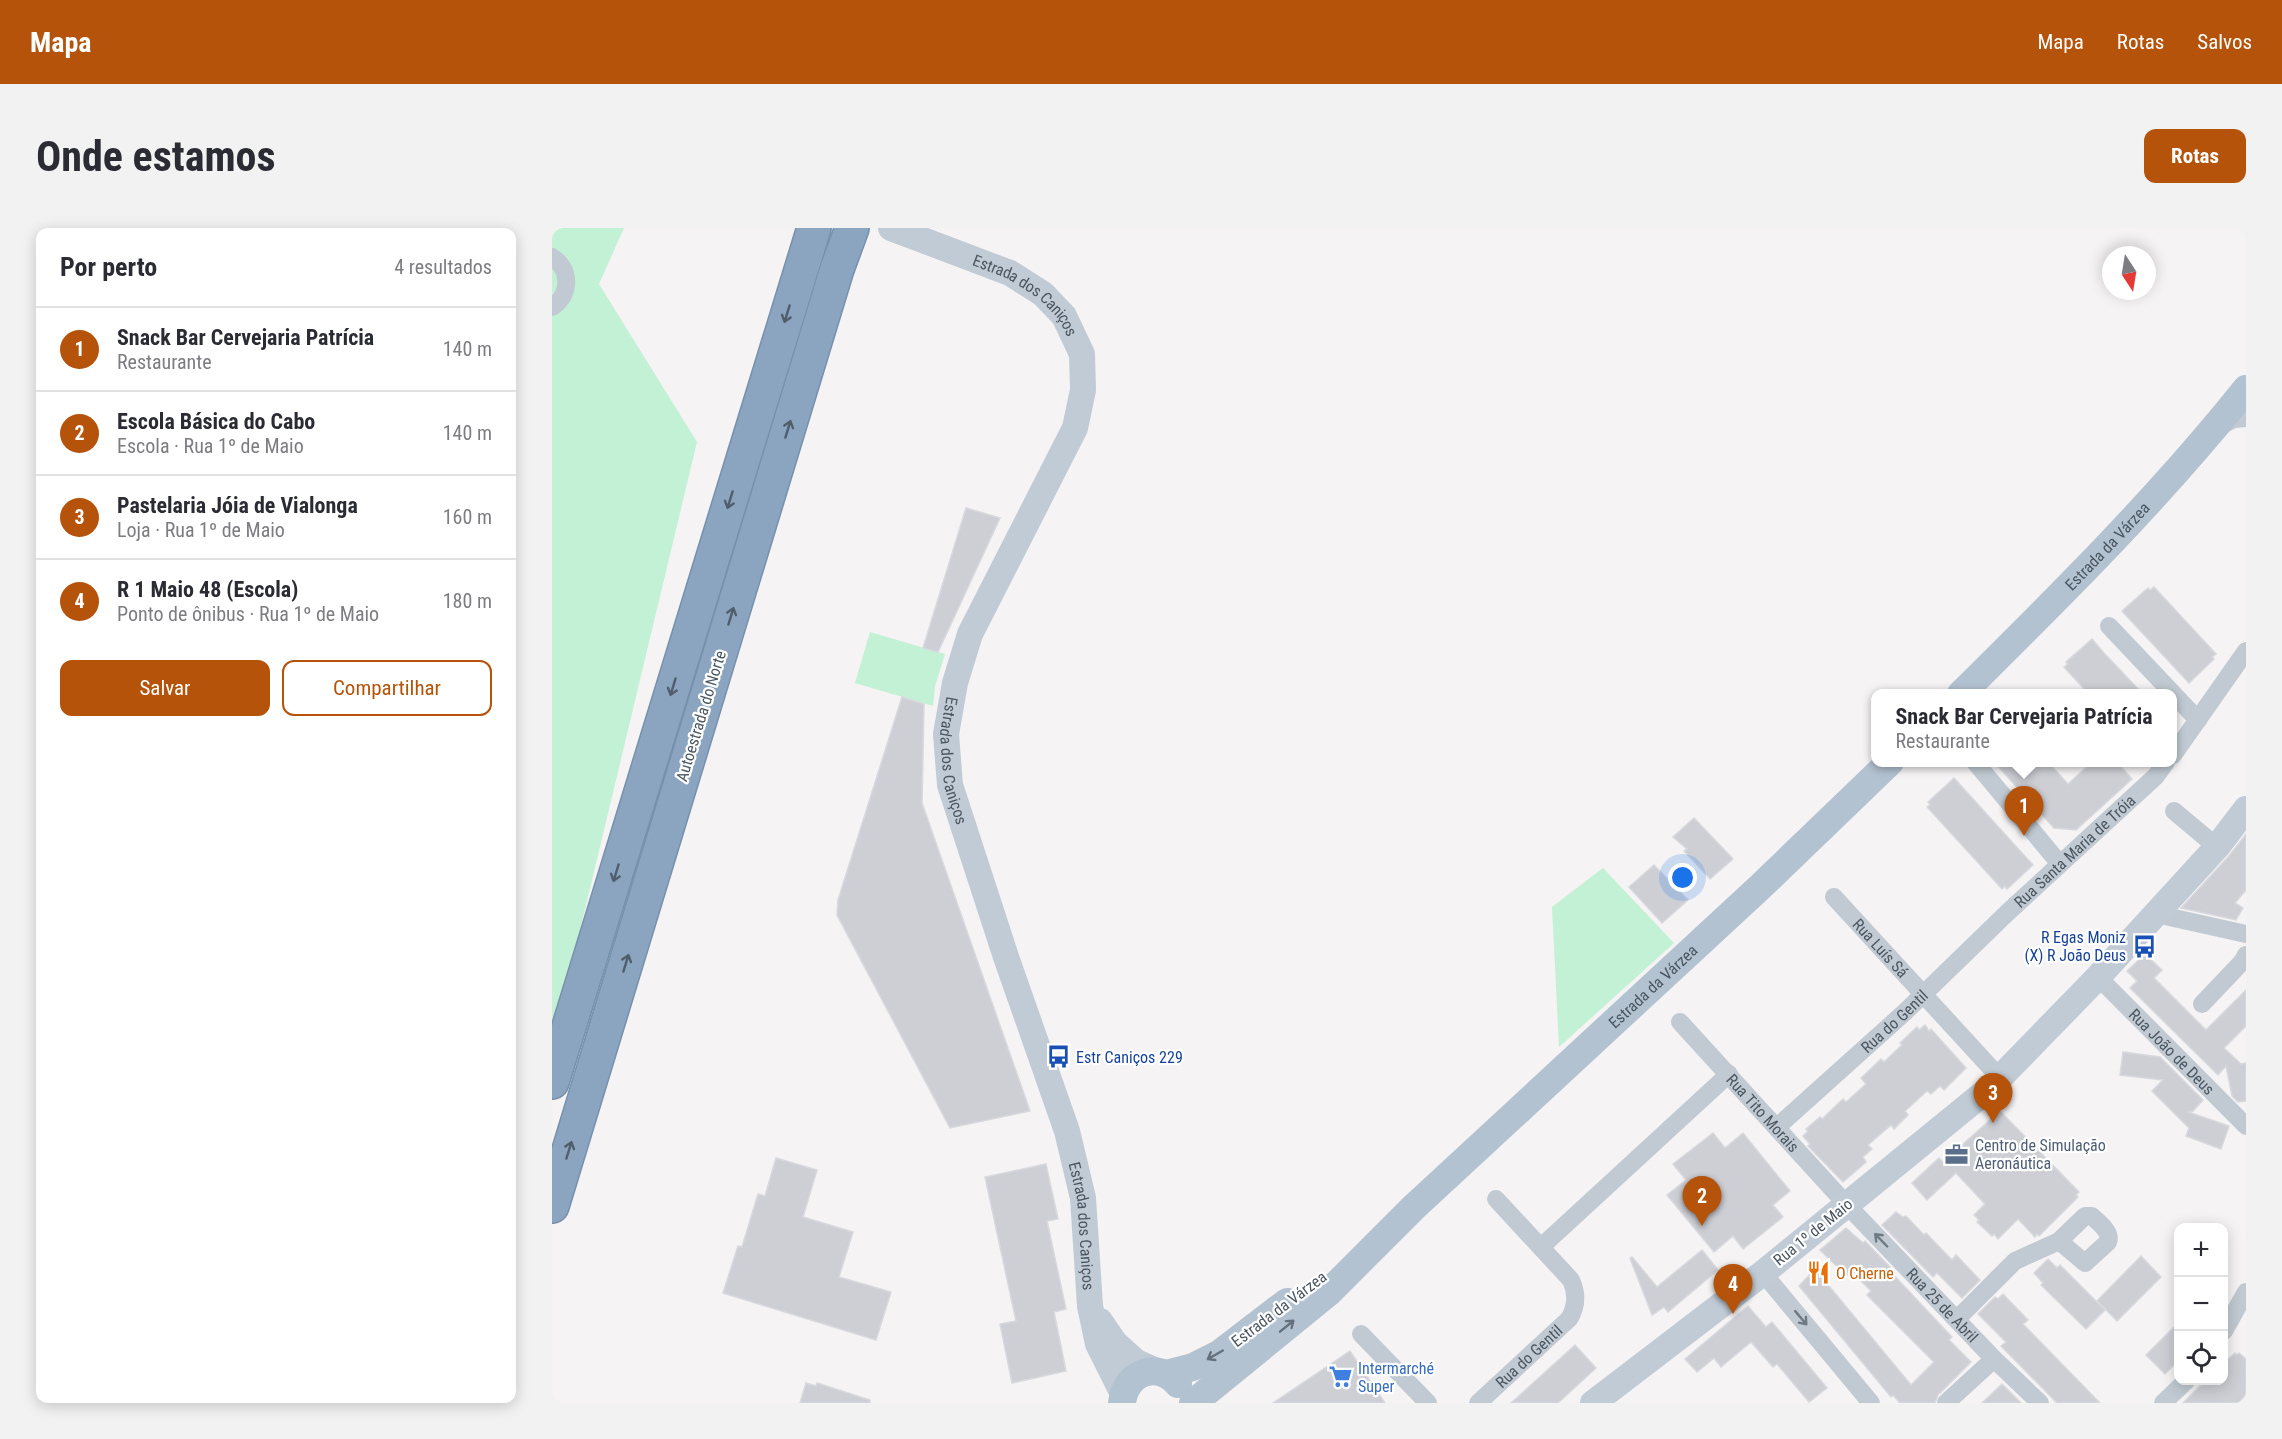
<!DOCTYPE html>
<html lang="pt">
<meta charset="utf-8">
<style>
body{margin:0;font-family:"Roboto Condensed",sans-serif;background:#f2f2f3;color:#2b2b33}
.controls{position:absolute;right:18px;bottom:18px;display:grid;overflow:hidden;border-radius:12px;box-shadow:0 3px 15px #0003}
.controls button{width:54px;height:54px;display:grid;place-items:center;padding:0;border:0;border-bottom:2px solid #e1e1e2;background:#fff;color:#2b2b33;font:30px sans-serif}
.compass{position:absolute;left:1550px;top:18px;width:54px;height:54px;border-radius:50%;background:#fff;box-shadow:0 3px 15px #0003;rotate:168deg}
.you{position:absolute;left:1131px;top:650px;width:21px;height:21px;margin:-15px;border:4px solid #fff;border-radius:50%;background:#1a73e8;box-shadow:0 0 0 9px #1a73e833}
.badge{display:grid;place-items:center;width:39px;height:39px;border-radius:50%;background:#b45309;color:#fff;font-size:20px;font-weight:700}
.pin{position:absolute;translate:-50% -50px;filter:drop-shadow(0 2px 3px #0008)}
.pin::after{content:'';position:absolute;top:32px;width:21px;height:18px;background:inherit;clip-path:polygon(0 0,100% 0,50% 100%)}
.popup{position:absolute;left:1319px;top:461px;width:306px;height:78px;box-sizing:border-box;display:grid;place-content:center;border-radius:12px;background:#fff;filter:drop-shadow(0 2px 4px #0005);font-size:20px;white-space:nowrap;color:#7c7c81}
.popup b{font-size:22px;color:#2b2b33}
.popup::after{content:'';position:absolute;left:50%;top:100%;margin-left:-12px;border:12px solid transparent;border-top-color:#fff}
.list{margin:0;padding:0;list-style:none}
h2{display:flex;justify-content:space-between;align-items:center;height:78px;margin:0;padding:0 24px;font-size:26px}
h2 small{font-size:20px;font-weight:400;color:#7c7c81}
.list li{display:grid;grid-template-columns:39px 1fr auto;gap:18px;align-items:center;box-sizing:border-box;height:84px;padding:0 24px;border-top:2px solid #e1e1e2}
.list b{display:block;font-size:22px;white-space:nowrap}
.list p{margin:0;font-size:20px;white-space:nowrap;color:#7c7c81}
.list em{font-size:20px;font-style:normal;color:#7c7c81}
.actions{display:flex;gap:12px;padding:18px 24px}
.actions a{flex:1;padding:14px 0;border:2px solid #b45309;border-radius:12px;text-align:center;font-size:21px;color:#b45309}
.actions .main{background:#b45309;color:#fff}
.icon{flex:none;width:33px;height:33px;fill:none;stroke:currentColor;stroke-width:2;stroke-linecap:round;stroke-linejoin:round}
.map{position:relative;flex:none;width:1694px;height:1175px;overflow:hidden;border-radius:12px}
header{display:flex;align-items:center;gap:36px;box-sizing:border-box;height:84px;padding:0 30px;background:#b45309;color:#fff}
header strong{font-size:28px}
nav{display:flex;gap:33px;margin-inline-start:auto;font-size:21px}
.intro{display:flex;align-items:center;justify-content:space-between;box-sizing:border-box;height:144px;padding:0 36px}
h1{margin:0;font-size:42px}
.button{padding:15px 27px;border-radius:12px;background:#b45309;color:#fff;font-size:21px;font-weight:700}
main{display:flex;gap:36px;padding:0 36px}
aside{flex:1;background:#fff;border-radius:12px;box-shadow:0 3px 15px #0003}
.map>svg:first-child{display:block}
.green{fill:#c3f1d5}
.building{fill:#cdcfd5;stroke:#d7d9de;stroke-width:1.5}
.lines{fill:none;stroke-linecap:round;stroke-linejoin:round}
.highway-casing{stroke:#7690ad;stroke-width:36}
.street{stroke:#c1cad2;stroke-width:18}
.secondary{stroke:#c1cbd6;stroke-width:26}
.primary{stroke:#b3c2d1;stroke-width:28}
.highway{stroke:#8ba5c1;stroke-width:33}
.oneway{stroke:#505e6b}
.oneway2{stroke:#6e7983}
.oneway3{stroke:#64717d}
.labels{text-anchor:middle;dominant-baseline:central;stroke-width:4.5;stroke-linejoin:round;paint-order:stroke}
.street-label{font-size:16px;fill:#4a5661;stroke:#fff}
.transit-label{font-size:16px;fill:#164399;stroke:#fff;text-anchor:end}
.service-label{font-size:16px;fill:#4e5e75;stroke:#fff;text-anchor:start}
.food-label{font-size:16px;fill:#c56008;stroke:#fff;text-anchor:start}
.shop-label{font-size:16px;fill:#366cbe;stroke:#fff;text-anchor:start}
</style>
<header>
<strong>Mapa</strong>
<nav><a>Mapa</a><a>Rotas</a><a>Salvos</a></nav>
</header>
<div class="intro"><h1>Onde estamos</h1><a class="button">Rotas</a></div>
<main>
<aside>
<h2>Por perto<small>4 resultados</small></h2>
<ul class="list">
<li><span class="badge">1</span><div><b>Snack Bar Cervejaria Patrícia</b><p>Restaurante</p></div><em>140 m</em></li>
<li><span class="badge">2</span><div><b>Escola Básica do Cabo</b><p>Escola · Rua 1º de Maio</p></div><em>140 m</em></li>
<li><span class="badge">3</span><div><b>Pastelaria Jóia de Vialonga</b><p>Loja · Rua 1º de Maio</p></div><em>160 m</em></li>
<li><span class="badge">4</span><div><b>R 1 Maio 48 (Escola)</b><p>Ponto de ônibus · Rua 1º de Maio</p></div><em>180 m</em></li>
</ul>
<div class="actions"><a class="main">Salvar</a><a>Compartilhar</a></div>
</aside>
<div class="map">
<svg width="1694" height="1175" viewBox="0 0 1694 1175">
<rect width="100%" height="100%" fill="#f5f3f3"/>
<g class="green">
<polygon points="0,0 72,0 47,56 145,214 0,819"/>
<polygon points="318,404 393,426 383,458 381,478 303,455"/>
<polygon points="1051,640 1122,715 1007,819 1000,679"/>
</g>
<g class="building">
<polygon points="414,280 448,290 386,424 371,420"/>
<polygon points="1602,359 1664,426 1660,429 1662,431 1637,455 1570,383 1596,360 1598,362"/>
<polygon points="1540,411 1552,425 1590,465 1536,465 1512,439 1516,436 1514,434"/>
<polygon points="350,469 372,476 370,575 478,883 398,900 285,687 286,672"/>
<polygon points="1442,534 1496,534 1516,556 1540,534 1565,534 1580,551 1524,602 1502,600"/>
<polygon points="1402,550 1481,637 1455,661 1453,658 1450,661 1375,579 1378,577 1376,574"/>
<polygon points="1142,590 1181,631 1158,651 1132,623 1135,621 1121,609"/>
<polygon points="1694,606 1694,662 1683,675 1691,680 1684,692 1629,680 1676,629"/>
<polygon points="1102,637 1136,672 1110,695 1077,659"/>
<polygon points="1593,726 1610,742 1602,750 1654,802 1694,762 1694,798 1672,820 1689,836 1694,835 1694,873 1686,874 1680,868 1674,838 1666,847 1578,760 1585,753 1575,743"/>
<polygon points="1373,797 1377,803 1379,801 1414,840 1392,862 1388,858 1379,866 1375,863 1353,883 1356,887 1342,901 1339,897 1316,917 1320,921 1311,929 1314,934 1291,954 1256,918 1258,916 1251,908 1256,903 1254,901 1268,889 1270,891 1291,871 1294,874 1314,856 1309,850 1329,831 1332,834 1350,817 1348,815 1365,799 1367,802"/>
<polygon points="1571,824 1608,829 1651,872 1641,883 1636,884 1677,898 1669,921 1634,908 1637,900 1600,863 1611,852 1568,847"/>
<polygon points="1448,883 1527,964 1524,967 1526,969 1487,1008 1485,1006 1483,1009 1466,991 1446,1011 1442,1006 1440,1008 1425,994 1427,992 1422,987 1433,976 1404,945 1375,972 1360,955 1387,930 1391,934"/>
<polygon points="1161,905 1173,920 1191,905 1238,963 1221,977 1231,989 1191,1021 1181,1008 1162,1024 1115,967 1134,952 1121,936"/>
<polygon points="224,930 265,942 251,989 301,1004 287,1049 339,1064 324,1112 171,1065 186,1018 190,1019 206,966 213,968"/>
<polygon points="494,936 506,991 495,993 514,1081 502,1084 514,1143 460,1155 448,1096 464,1093 433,949"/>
<polygon points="1344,984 1351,989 1354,988 1372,1007 1374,1005 1400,1032 1404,1027 1428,1052 1410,1070 1385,1045 1381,1049 1330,997"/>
<polygon points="1294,1000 1311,1015 1313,1013 1338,1039 1336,1041 1400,1109 1397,1112 1419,1134 1386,1167 1383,1175 1348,1175 1341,1167 1339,1169 1247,1058 1263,1041 1359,1157 1382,1134 1315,1067 1319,1063 1299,1043 1294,1047 1268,1022"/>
<polygon points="1150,1022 1166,1042 1116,1084 1112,1079 1100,1087 1078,1030 1080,1029 1105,1059"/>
<polygon points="1589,1028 1609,1049 1565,1093 1545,1073"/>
<polygon points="1496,1031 1505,1040 1508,1037 1553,1082 1534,1101 1489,1057 1491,1055 1482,1045"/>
<polygon points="1451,1066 1476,1092 1471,1096 1548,1175 1505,1175 1449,1118 1454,1114 1426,1086 1443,1069 1446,1071"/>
<polygon points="1196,1078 1214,1099 1220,1094 1275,1160 1257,1174 1225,1136 1221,1139 1199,1114 1169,1139 1162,1130 1145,1144 1133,1131"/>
<polygon points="1626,1095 1626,1133 1613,1146 1594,1127"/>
<polygon points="1023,1117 1044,1140 1006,1175 959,1175"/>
<polygon points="798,1123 833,1175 721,1175"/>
<polygon points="1683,1125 1685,1127 1687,1125 1694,1131 1694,1167 1686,1175 1631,1175 1654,1152 1671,1152 1671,1136"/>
<polygon points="254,1155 264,1158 265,1155 318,1172 318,1175 248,1175"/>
<polygon points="1450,1156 1469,1175 1430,1175"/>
</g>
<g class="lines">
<defs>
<g id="highway">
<polyline points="0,854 262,0"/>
<polyline points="0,978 285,41 300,0"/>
</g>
</defs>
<use href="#highway" class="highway-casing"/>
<g class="street">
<path d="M0,29C19,41 19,67 0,79"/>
<polyline points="1666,199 1682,191 1694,190"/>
<polyline points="1557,398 1646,492"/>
<polyline points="1621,527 1694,423"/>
<polyline points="1423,534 1508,636"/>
<polyline points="1622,583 1665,619"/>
<path id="s1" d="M1282,669L1449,851"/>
<polyline points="1604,686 1694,706"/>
<path id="s2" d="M1546,749L1694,898"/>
<polyline points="1650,776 1690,734 1694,727"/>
<path id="s3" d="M1128,794L1295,977L1442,1131L1488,1175"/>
<path id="s4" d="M1225,899L1353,784L1455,685L1604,548L1614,534"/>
<polyline points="989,1019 1177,846"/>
<polyline points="1211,1045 1319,1175"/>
<path d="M1405,1091L1463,1033L1507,1013L1533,988H1540C1547,995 1560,1004 1556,1014L1533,1035L1507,1013"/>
<polyline points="1672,1103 1694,1064"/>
<polyline points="809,1106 876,1175"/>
<path id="s5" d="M926,1175L1017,1091C1025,1078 1025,1065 1019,1052L944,971"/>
<polyline points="1394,1175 1442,1131"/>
<polyline points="1611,1175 1635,1152"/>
</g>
<g class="secondary">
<path id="s6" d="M339,0L458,45L491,66L512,88L530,126L531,162L523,200L418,406L403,455L394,506L398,557L454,729L515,903L531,970L538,1078L546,1116L571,1166"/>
<polyline points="548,1093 563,1115 584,1134 607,1144"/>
<polyline points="1041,1175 1211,1045 1439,859 1546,749 1665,619 1694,581"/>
</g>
<g class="primary">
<path id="s7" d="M1409,466C1508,368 1607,270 1694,161"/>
<polyline points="614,1146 641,1139 667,1126 735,1074"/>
<path d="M570,1175C573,1144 606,1132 626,1156"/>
<path id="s8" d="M641,1175L776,1065L861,980L1207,660L1338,534"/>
</g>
<use href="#highway" class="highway"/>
</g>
<defs><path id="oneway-shaft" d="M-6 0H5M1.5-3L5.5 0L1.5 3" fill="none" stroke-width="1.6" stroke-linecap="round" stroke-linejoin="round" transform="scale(1.5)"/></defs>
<g class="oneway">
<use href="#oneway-shaft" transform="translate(235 86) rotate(107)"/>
<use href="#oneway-shaft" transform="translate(236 201) rotate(-73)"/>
<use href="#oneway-shaft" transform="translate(178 272) rotate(107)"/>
<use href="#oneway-shaft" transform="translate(179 388) rotate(-73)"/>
<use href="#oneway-shaft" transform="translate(121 459) rotate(107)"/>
<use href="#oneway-shaft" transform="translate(64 645) rotate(107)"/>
<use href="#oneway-shaft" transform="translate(74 735) rotate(-73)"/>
<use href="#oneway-shaft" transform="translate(17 922) rotate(-73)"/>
</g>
<g class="oneway2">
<use href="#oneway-shaft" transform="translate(1329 1012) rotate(-134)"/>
<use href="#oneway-shaft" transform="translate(1249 1090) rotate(50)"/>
</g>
<g class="oneway3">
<use href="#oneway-shaft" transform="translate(735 1098) rotate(-39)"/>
<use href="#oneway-shaft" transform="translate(663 1127) rotate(150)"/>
</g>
<defs>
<symbol id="bus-bare" viewBox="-9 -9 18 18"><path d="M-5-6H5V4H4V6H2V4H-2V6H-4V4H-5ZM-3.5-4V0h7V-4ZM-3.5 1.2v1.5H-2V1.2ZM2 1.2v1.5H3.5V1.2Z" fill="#1a4fb4" stroke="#fff" stroke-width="2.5" paint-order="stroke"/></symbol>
<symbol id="office-bare" viewBox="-9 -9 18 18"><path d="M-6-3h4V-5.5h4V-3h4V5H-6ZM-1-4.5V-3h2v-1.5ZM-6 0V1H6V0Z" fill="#5c6f8a" stroke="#fff" stroke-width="2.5" paint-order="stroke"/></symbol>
<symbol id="restaurant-bare" viewBox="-9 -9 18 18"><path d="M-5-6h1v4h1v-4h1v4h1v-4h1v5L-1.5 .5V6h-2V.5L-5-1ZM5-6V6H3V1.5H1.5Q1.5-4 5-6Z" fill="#e8710a" stroke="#fff" stroke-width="2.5" paint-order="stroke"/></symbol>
<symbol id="supermarket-bare" viewBox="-9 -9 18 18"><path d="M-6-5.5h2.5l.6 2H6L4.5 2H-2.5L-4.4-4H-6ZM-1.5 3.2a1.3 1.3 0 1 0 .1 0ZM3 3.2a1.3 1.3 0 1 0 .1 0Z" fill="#3f7fe0" stroke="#fff" stroke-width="2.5" paint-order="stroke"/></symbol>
</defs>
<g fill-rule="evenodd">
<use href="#bus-bare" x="1576" y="702" width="33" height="33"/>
<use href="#bus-bare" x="490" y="812" width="33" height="33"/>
<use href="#office-bare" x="1388" y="910" width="33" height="33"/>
<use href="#restaurant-bare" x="1250" y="1028" width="33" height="33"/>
<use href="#supermarket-bare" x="772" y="1132" width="33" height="33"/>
</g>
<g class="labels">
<g class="street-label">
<text stroke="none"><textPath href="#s6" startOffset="153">Estrada dos Caniços</textPath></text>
<text stroke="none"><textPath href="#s7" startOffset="208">Estrada da Várzea</textPath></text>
<text transform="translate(149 488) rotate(-73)">Autoestrada do Norte</text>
<text stroke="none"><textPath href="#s6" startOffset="675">Estrada dos Caniços</textPath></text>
<text stroke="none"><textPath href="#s4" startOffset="406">Rua Santa Maria de Tróia</textPath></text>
<text stroke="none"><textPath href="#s1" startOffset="69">Rua Luís Sá</textPath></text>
<text stroke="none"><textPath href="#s8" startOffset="621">Estrada da Várzea</textPath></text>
<text stroke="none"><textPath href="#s4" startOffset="158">Rua do Gentil</textPath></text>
<text stroke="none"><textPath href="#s2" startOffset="105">Rua João de Deus</textPath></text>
<text stroke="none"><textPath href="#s3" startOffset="123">Rua Tito Morais</textPath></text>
<text stroke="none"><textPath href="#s6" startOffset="1161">Estrada dos Caniços</textPath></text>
<text transform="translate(1261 1004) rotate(-39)">Rua 1º de Maio</text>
<text stroke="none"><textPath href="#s3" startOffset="386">Rua 25 de Abril</textPath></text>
<text transform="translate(727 1081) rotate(-37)">Estrada da Várzea</text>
<text stroke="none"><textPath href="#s5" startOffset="69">Rua do Gentil</textPath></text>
</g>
<g class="transit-label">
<text x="1574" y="709">R Egas Moniz<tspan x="1574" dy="18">(X) R João Deus</tspan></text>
<text x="524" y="829" text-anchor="start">Estr Caniços 229</text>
</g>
<g class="service-label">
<text x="1423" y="917">Centro de Simulação<tspan x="1423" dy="18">Aeronáutica</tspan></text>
</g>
<g class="food-label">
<text x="1284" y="1045">O Cherne</text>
</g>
<g class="shop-label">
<text x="806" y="1140">Intermarché<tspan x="806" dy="18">Super</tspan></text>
</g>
</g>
</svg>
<div class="controls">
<button>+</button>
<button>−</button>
<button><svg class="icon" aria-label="locate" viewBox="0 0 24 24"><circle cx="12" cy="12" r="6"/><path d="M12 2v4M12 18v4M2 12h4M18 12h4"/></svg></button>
</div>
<svg class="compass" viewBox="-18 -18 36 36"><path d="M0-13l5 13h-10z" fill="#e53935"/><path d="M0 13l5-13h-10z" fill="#7c7c81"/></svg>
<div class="you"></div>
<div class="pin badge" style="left:1472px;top:608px">1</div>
<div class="popup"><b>Snack Bar Cervejaria Patrícia</b>Restaurante</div>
<div class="pin badge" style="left:1150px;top:998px">2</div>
<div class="pin badge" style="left:1441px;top:895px">3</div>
<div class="pin badge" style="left:1181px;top:1086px">4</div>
</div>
</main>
